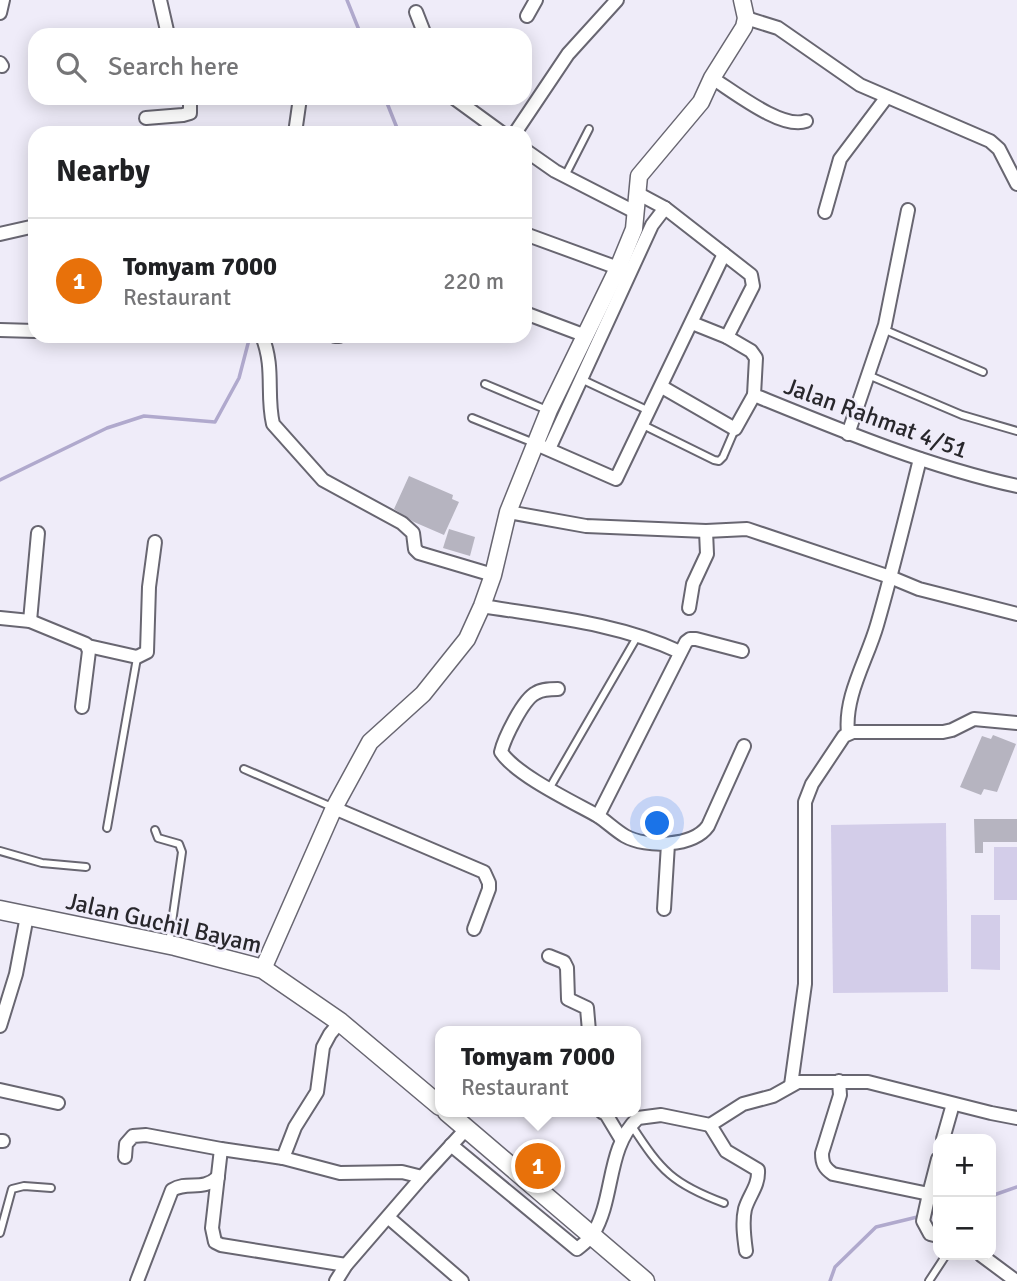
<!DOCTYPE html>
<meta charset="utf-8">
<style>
body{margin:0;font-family:Signika,sans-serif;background:#f2f2f2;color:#202124}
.controls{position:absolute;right:21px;bottom:21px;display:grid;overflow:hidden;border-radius:14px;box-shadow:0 4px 18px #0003}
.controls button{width:63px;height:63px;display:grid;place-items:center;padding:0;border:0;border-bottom:2px solid #e0e0e0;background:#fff;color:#202124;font:35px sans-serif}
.you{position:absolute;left:658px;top:824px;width:24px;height:24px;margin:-18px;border:5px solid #fff;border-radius:50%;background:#1a73e8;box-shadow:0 0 0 10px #1a73e833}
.badge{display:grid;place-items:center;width:46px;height:46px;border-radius:50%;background:#2563eb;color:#fff;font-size:23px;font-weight:700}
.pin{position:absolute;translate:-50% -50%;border:4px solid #fff;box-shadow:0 2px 7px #0006}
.popup{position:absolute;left:435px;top:1026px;width:206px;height:91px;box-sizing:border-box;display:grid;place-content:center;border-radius:14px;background:#fff;filter:drop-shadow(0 2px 5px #0005);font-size:23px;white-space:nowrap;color:#757577}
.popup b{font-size:26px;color:#202124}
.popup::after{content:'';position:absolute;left:50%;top:100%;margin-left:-14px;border:14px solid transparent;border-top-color:#fff}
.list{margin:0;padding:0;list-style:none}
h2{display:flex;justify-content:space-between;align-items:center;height:91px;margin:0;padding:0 28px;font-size:30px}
h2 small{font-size:23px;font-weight:400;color:#757577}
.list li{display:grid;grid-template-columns:46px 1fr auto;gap:21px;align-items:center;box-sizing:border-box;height:126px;padding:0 28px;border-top:2px solid #e0e0e0}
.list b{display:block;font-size:26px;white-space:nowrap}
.list p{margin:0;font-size:23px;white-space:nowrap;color:#757577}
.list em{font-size:23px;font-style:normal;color:#757577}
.icon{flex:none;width:38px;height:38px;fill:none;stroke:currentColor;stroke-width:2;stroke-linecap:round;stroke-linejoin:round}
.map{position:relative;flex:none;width:1017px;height:1281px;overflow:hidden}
.search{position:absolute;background:#fff;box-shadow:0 4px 18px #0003;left:28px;top:28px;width:504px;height:77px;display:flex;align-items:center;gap:18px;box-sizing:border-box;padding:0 24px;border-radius:21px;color:#757577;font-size:26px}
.panel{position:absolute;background:#fff;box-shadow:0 4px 18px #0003;left:28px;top:126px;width:504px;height:217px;border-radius:21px}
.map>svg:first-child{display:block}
.green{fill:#d3cde9}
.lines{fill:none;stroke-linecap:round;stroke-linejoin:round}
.stream{stroke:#b0a9cd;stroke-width:3.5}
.building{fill:#b6b4c0}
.service-casing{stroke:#686671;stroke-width:10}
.minor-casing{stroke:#686671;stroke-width:16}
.tertiary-casing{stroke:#686671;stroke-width:19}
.secondary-casing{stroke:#686671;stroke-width:21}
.service{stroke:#fff;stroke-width:6}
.minor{stroke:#fff;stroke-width:12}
.tertiary{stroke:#fff;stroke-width:16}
.secondary{stroke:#fff;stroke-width:18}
.labels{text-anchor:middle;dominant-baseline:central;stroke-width:5;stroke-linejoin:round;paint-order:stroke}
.street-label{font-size:24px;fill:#28272c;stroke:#efecf9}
</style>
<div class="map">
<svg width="1017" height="1281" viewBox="0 0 1017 1281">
<rect width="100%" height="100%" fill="#efecf9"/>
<g class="green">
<polygon points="946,823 948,992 833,993 831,825"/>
<rect x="994" y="847" width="23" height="53"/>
<polygon points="971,915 1000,915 1000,970 971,969"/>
</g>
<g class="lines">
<g class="stream">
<polyline points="347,0 361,35"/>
<polyline points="385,98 399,133"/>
<polyline points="0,480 107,428 144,416 215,422 239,378 250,336"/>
<polyline points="991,1196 1017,1187"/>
<polyline points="830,1281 835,1267 876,1227 938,1212"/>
</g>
</g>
<g class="building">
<polygon points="409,476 453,495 452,499 459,502 444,535 414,522 394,509"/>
<polygon points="449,529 475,537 470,556 443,548"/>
<polygon points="993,735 1016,744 997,792 984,789 981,795 960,787 982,736 991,739"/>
<polygon points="974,819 1017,819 1017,842 983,842 983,853 975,853"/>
</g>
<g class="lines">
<defs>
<g id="service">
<polyline points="565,176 589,129"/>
<polyline points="883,329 983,372"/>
<polyline points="868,375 962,415 1017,431"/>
<polyline points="581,379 649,411"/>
<polyline points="485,384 547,410"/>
<polyline points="472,418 534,443"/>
<polyline points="643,425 714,460 719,461 723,457 735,429"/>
<polyline points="244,769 332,807"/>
<polyline points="549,789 637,637"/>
<polyline points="107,828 137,658"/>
<polyline points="155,830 158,838 179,844 182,852 169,943"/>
<polyline points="0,851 42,863 86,867"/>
<path d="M632,1126C661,1171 673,1184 724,1203"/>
<polyline points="0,1233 12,1189 24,1186 51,1188"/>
<polyline points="929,1281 946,1255"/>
</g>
<g id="minor">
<polyline points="160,0 168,35"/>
<polyline points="416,12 425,35"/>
<polyline points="0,13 3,0"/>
<polyline points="527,16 536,0"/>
<polyline points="746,18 778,28 860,85 990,141 999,149 1017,184"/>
<polyline points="0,63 2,66"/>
<path d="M712,78C733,91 782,130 806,121"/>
<polyline points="454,98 502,133"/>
<polyline points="146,118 183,115 190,113 190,98"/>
<polyline points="295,133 300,98"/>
<polyline points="515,133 568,54 617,0"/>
<polyline points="525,150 555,171 635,212"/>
<polyline points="637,193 665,208 751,275 753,286 727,337 692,323"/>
<polyline points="825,212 840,159 886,98"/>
<polyline points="0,234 35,226"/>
<polyline points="525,234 618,268"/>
<polyline points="525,313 586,336"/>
<polyline points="0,330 35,331"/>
<path d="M262,336C275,368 266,394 273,424L323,480L402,523L413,533L415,549L419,553L493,575"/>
<polyline points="335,336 339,336"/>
<path d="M727,337L751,351L756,358L754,395C840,430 926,466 1017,486"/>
<polyline points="662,387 735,429 754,395"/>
<polyline points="848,434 885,325 908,210"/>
<polyline points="536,444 616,479 724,254"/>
<polyline points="549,449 652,225 665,208"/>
<polyline points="508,512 586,526 706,531 747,529 890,577 919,589 1017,614"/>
<path d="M482,606C550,617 618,623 680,652"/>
<polyline points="689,608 693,584 707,554 706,531"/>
<polyline points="0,618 30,621 86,644 89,651 82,707"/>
<polyline points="30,621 38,533"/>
<polyline points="88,646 137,657 147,652 149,587 155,542"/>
<path d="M558,689C551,689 542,689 536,693C523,699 504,739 501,752C516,775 573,802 598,816L686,642L690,639H696L742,651"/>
<path d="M848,733C844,696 867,660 877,625C893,570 906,515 920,459"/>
<polyline points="334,808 484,872 489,883 489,889 474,929"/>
<path d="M598,816C607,822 615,830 625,836C646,848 693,847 708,826L744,746"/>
<polyline points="664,909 668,844"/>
<polyline points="549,956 564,962 567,968 568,999 587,1008 589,1031"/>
<polyline points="0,1026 16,974 27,916"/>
<path d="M839,1081L840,1095L822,1153C822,1163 824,1168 833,1174L929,1194L938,1159"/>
<polyline points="791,1085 805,984 805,802 812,784 844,736 853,732 943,732 952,730 974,719 1017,723"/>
<polyline points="0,1090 58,1103"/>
<polyline points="602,1112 606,1114 621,1139"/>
<path d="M710,1125L726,1151L758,1170C759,1186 749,1195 745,1209C742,1222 744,1237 746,1251"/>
<polyline points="943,1139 953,1104"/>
<polyline points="0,1141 3,1141"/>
<path d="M451,1145L577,1249C582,1245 589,1240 593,1234C615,1198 606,1148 638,1118L661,1115L710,1125L743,1104L773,1096L798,1082H868L991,1113L1017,1118"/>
<polyline points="221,1149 212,1228 215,1242 221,1245 346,1265"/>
<polyline points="125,1157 126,1144 133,1136 146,1135 221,1149 283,1158 340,1173 402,1172 422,1177"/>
<polyline points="283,1158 295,1127 317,1092 323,1047 330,1034 340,1022"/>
<polyline points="929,1194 923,1221 930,1234 938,1236"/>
<polyline points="389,1218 462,1281"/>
<polyline points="981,1255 1016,1281"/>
<path d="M137,1281L172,1190C188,1180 202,1192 218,1177"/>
<polyline points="336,1281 346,1265 422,1177 467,1128"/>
</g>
<polyline id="tertiary" points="263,969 334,808 370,742 423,694 467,639 482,606 493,575 508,512 549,410 618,268 634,229 639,176 701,102 712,78 744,27 746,18 742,0"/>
<g id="secondary">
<polyline points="0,910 175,946 263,969 340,1022 440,1106"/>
<polyline points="447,1112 645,1281"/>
</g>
</defs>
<use href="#service" class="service-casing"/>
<use href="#minor" class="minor-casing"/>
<use href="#tertiary" class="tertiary-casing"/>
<use href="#secondary" class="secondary-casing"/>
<use href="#service" class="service"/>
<use href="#minor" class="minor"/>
<use href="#tertiary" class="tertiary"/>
<use href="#secondary" class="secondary"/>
</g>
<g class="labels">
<g class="street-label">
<text transform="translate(876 418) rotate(20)">Jalan Rahmat 4/51</text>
<text transform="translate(164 923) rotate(13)">Jalan Guchil Bayam</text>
</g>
</g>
</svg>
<div class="controls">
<button>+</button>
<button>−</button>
</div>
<div class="you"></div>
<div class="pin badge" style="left:538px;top:1166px;background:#e8710a">1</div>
<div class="popup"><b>Tomyam 7000</b>Restaurant</div>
<div class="search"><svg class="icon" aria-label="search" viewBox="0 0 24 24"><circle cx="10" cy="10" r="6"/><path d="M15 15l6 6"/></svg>Search here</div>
<section class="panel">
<h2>Nearby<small></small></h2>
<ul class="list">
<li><span class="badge" style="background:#e8710a">1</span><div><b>Tomyam 7000</b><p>Restaurant</p></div><em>220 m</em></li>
</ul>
</section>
</div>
